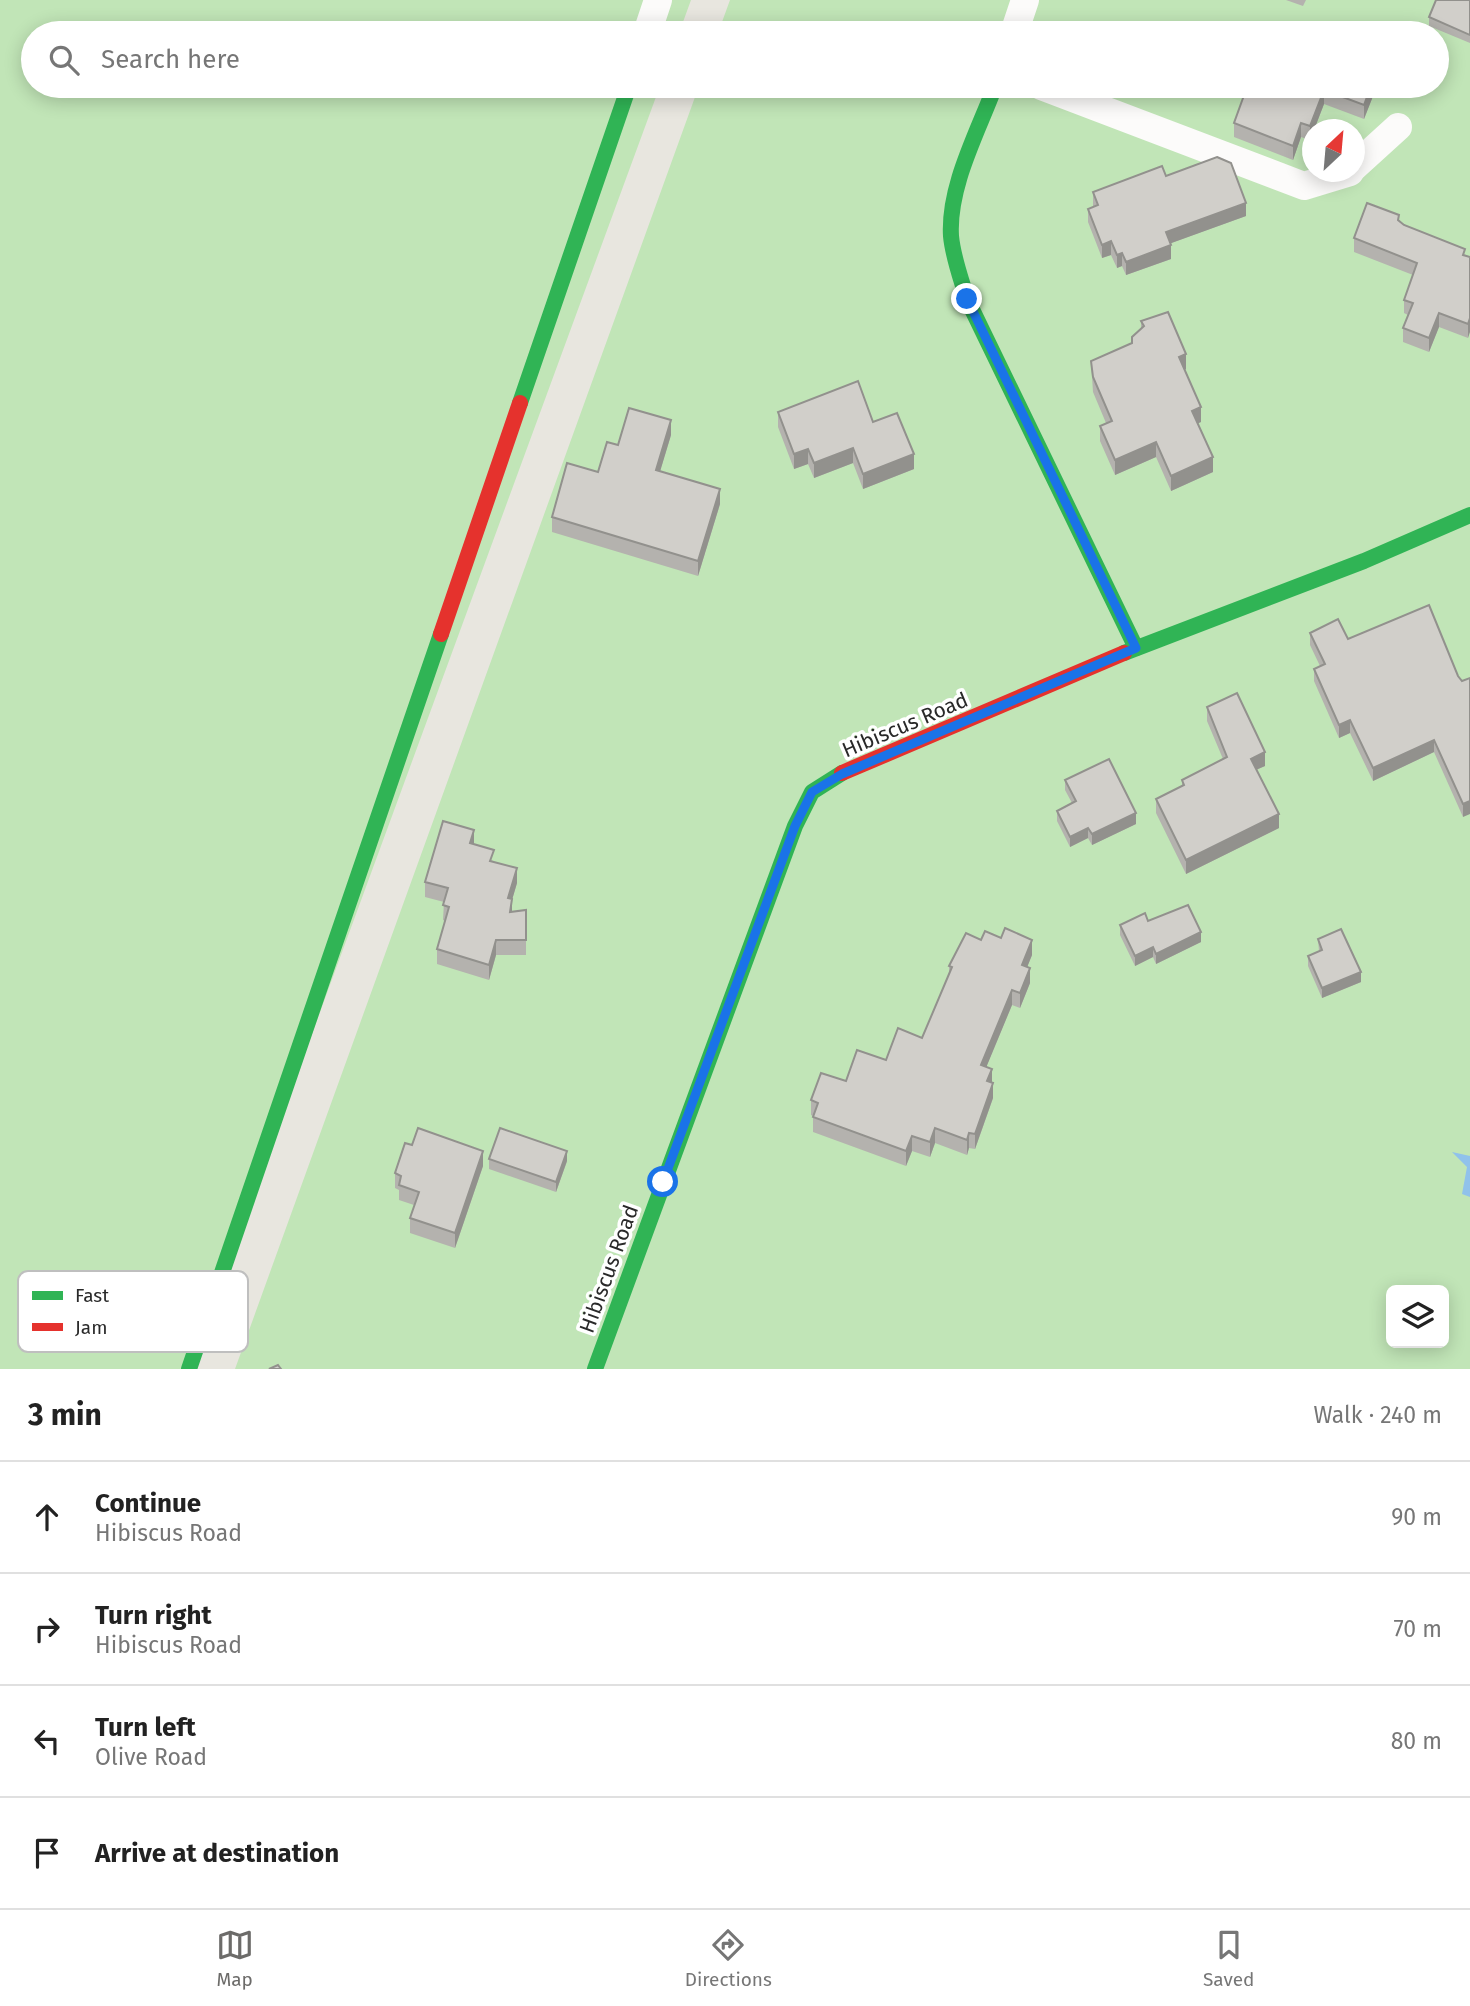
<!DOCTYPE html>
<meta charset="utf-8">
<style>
body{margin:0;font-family:"Fira Sans",sans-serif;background:#f6f6f6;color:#222}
.controls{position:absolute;right:21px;bottom:21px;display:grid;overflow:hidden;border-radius:10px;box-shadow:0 4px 18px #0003}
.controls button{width:63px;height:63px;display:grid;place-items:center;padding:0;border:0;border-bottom:2px solid #e0e0e0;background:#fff;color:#222;font:35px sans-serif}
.compass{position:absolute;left:1302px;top:119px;width:63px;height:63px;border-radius:50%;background:#fff;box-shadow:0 4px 18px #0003;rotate:26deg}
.stop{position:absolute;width:21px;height:21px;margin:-16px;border:5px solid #1a73e8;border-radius:50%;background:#fff}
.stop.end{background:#1a73e8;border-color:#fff;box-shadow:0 2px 7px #0008}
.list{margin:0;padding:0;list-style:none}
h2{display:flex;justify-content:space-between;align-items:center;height:91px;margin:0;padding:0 28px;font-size:30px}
h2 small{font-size:23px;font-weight:400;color:#767676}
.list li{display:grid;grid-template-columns:46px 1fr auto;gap:21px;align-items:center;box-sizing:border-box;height:112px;padding:0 28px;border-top:2px solid #e0e0e0}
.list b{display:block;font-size:26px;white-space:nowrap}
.list p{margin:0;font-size:23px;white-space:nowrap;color:#767676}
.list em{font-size:23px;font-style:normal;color:#767676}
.icon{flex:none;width:38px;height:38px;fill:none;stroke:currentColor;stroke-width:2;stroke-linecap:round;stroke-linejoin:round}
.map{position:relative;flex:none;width:1470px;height:1369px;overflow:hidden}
.search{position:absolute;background:#fff;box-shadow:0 4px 18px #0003;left:21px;right:21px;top:21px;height:77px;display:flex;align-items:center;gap:18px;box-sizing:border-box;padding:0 24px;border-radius:38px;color:#767676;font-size:26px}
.sheet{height:539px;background:#fff}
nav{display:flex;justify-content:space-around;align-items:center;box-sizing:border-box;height:98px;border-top:2px solid #e0e0e0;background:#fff;font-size:19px;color:#767676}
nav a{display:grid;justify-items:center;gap:4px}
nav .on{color:#6c6b69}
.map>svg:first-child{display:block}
.green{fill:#c1e5b7;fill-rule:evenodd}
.water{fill:#90c2eb}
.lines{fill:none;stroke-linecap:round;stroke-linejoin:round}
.street{stroke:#fcfbfa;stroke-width:28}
.fast{stroke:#30b455;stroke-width:16}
.jam{stroke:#e5322d;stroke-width:16}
.wall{fill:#b4b2ae}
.shaded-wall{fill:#92918d}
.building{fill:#d1cfca;stroke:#92918d;stroke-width:2}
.route{stroke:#1a73e8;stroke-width:9}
.labels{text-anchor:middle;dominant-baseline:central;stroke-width:7;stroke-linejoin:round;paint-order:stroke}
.street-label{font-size:21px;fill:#292929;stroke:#fff}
.key{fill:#fff;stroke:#bfbfbf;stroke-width:2}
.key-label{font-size:19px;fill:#292929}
</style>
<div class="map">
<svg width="1470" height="1369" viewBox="0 0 1470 1369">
<rect width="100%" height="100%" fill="#e8e6df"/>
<g class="green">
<polygon points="0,0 691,0 679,33 33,33 33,86 660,86 189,1369 0,1369"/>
<path d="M730,0H1470V1369H235L699,86H1437V33H718ZM1312,130H1354V172H1312ZM1391,1290H1444V1343H1391Z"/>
</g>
<polygon class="water" points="1452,1152 1470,1156 1470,1197 1462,1194 1467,1167"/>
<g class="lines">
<g class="street">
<polyline points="647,33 658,0"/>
<polyline points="1014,33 1025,0"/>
<polyline points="1041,86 1304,186 1350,172"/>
<polyline points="1354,167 1398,127"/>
</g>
<g class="fast">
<path d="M995,86C978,132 948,186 951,236C953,258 961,278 967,299L1136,648"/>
<polyline points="520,403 629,86"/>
<polyline points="1124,653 1364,561 1470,515"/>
<polyline points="189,1369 441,634"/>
<polyline points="595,1369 795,826 812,792 842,773"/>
</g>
<g class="jam">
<polyline points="441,634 520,403"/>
<polyline points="842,773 1124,653"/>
</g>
</g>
<g class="wall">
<polygon points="1286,0 1306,0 1303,6"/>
<polygon points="1470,0 1470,43 1429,26 1429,17"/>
<polygon points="1271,86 1377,86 1364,119 1324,104 1314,130 1312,130 1312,134 1310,140 1301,137 1293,160 1234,137 1234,123 1258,92"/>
<polygon points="1166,176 1246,216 1171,243 1171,259 1126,275 1122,266 1117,268 1111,255 1102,258 1088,222 1088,209 1093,207 1093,192"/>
<polygon points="1399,222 1470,257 1468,338 1439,327 1429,352 1403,342 1403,328 1408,315 1404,313 1404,300 1413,275 1354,252 1354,238"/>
<polygon points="1141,321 1186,369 1185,370 1201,422 1198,423 1213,472 1171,491 1156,457 1115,475 1100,441 1100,426 1106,423 1093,392 1091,361 1132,343 1141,328"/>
<polygon points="778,412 873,422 914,469 863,489 853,463 814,478 808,464 794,469 778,427"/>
<polygon points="671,435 660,471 720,504 698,576 552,532 552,517 598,472 618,445"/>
<polygon points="1310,633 1348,639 1458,676 1462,681 1470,678 1463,817 1434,752 1373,781 1350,733 1339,738 1314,681 1314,669 1320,666 1310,645"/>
<polygon points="1207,707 1265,766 1256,770 1279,828 1186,874 1156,813 1156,799 1182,786 1182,780 1223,759 1207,721"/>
<polygon points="1065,780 1136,824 1092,845 1088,838 1070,847 1057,821 1057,811 1072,803 1065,790"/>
<polygon points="474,844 517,883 512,900 512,912 526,910 526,955 496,955 489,980 437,964 437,949 445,921 443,920 444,902 425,897 425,882"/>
<polygon points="1148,921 1201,942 1156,964 1153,957 1135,966 1120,935 1120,925"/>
<polygon points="1318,939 1361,982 1322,998 1308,966 1308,956 1319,951"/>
<polygon points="981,940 1032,955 1027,967 1030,983 1020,1008 1012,1005 986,1067 992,1083 993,1098 975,1149 969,1148 967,1155 935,1143 930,1157 912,1151 906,1166 813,1132 813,1116 811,1115 811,1100 886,1060 922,1038 949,973 949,966"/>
<polygon points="489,1159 567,1161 556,1192 489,1169"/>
<polygon points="483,1166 455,1248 410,1233 410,1218 414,1205 399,1200 399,1190 395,1188 395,1173"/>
</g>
<g class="shaded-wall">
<polygon points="1371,86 1377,86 1364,119 1364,105"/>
<polygon points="1324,90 1324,104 1314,130 1312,130 1312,134 1310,140 1310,126"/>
<polygon points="1301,123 1301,137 1293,160 1293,146"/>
<polygon points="1246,203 1246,216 1166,245 1166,232"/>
<polygon points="1111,241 1111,255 1102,258 1102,245"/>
<polygon points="1171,245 1171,259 1126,275 1126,262"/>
<polygon points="1122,253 1122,266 1117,268 1117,255"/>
<polygon points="1439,313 1439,327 1429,352 1429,338"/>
<polygon points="1470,318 1470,332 1468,338 1468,324"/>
<polygon points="1186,354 1186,369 1179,372 1179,357"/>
<polygon points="1201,407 1201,422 1192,426 1192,411"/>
<polygon points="671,420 671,435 656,485 656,470"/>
<polygon points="1156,442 1156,457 1115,475 1115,460"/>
<polygon points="853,448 853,463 814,478 814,463"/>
<polygon points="808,449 808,464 794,469 794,454"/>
<polygon points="914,454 914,469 863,489 863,474"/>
<polygon points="1213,457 1213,472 1171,491 1171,476"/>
<polygon points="720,489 720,504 698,576 698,561"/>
<polygon points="1350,720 1350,733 1339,738 1339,725"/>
<polygon points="1434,740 1434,752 1373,781 1373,768"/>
<polygon points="1265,752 1265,766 1251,772 1251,759"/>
<polygon points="1470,801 1470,814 1463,817 1463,804"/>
<polygon points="1136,813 1136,824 1092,845 1092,834"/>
<polygon points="1279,814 1279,828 1186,874 1186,860"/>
<polygon points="1088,828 1088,838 1070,847 1070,837"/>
<polygon points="474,830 474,845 470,843"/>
<polygon points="517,868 517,883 512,900 512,914 510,927 508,898"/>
<polygon points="1201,932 1201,942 1156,964 1156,954"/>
<polygon points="496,940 496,955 489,980 489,965"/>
<polygon points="1032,940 1032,955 1022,980 1022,965"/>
<polygon points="1153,947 1153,957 1135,966 1135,956"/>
<polygon points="1030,968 1030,983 1020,1008 1020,993"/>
<polygon points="1361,972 1361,982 1322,998 1322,988"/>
<polygon points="1012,990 1012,1005 981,1080 981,1065"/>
<polygon points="992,1069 992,1084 987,1081"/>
<polygon points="993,1083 993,1098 975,1149 975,1134"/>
<polygon points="935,1128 935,1143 930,1157 930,1142"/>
<polygon points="969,1133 969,1148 967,1155 967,1140"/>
<polygon points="912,1136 912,1151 906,1166 906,1151"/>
<polygon points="483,1151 483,1166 455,1248 455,1233"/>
<polygon points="567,1151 567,1161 556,1192 556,1182"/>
</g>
<g class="building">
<polygon points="1436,0 1470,0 1470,35 1429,17"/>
<polygon points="1261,86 1371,86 1364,105 1324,90 1310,126 1301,123 1293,146 1234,123 1247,87 1258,92"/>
<polygon points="1217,157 1231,163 1246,203 1166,232 1171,245 1126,262 1122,253 1117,255 1111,241 1102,245 1088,209 1098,205 1093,192 1162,166 1166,176"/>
<polygon points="1367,203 1399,215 1398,220 1404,225 1465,249 1463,255 1470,257 1470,318 1468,324 1439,313 1429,338 1403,328 1413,303 1404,300 1417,263 1354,238"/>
<polygon points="1168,312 1186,354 1179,357 1201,407 1192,411 1213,457 1171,476 1156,442 1115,460 1100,426 1112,421 1093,377 1091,361 1132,343 1132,337 1144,326 1141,321"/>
<polygon points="858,381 873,422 897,413 914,454 863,474 853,448 814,463 808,449 794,454 778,412"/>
<polygon points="629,408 671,420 656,470 720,489 698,561 552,517 567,463 598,472 607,442 618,445"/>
<polygon points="1429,605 1458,676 1462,681 1470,678 1470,801 1463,804 1434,740 1373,768 1350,720 1339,725 1314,669 1325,664 1310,633 1338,619 1348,639"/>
<polygon points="1237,693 1265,752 1251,759 1279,814 1186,860 1156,799 1184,785 1182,780 1227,757 1207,707"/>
<polygon points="1109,759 1136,813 1092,834 1088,828 1070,837 1057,811 1076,801 1065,780"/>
<polygon points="443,821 474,830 470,843 494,850 490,861 517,868 508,898 512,899 510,912 526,910 526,940 496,940 489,965 437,949 449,907 443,905 448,888 425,882"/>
<polygon points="1188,905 1201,932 1156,954 1153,947 1135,956 1120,925 1145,913 1148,921"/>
<polygon points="1005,928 1032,940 1022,965 1030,968 1020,993 1012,990 981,1065 992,1069 987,1081 993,1083 975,1134 969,1133 967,1140 935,1128 930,1142 912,1136 906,1151 813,1117 818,1103 811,1100 821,1073 846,1081 857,1050 886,1060 898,1028 922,1038 952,967 949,966 966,933 981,940 985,931 1001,938"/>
<polygon points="1341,929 1361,972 1322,988 1308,956 1322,950 1318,939"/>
<polygon points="418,1128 483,1151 455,1233 410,1218 419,1192 399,1185 401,1176 395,1173 405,1143 412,1145"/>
<polygon points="500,1128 567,1151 556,1182 489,1159"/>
<polygon points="278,1365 281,1369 269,1369"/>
</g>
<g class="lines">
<polyline class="route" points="663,1182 795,826 812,792 842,774 1136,648 967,299"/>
</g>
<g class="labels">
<g class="street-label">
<text transform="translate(905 725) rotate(-23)">Hibiscus Road</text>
<text transform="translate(609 1269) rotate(-70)">Hibiscus Road</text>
</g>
</g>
<rect x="18" y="1271" width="230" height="81" rx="10" class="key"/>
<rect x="32" y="1291" width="31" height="9" fill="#30b455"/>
<rect x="32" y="1323" width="31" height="8" fill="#e5322d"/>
<g class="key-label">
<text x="75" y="1302">Fast</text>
<text x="75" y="1334">Jam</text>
</g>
</svg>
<div class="controls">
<button><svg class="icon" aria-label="layers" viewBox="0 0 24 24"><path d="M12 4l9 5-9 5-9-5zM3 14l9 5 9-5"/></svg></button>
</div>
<svg class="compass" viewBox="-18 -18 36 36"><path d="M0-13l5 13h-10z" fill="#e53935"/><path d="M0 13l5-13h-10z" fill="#767676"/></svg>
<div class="stop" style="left:663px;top:1182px"></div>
<div class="stop end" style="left:967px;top:299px"></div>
<div class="search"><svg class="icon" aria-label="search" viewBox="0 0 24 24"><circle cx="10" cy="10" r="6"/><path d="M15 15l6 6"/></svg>Search here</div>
</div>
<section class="sheet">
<h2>3 min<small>Walk · 240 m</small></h2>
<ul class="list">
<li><svg class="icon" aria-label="ahead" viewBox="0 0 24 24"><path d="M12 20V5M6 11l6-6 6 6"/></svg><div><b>Continue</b><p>Hibiscus Road</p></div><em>90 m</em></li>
<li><svg class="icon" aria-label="right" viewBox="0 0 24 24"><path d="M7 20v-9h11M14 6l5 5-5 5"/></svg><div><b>Turn right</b><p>Hibiscus Road</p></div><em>70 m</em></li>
<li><svg class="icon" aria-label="left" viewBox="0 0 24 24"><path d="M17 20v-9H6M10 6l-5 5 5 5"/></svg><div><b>Turn left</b><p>Olive Road</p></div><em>80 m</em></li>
<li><svg class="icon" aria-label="arrive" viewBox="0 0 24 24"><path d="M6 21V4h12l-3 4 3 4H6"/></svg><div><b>Arrive at destination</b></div></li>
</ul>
</section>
<nav>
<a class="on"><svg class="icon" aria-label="map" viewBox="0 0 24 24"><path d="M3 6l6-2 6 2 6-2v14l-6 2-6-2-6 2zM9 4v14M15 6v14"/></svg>Map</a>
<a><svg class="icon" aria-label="directions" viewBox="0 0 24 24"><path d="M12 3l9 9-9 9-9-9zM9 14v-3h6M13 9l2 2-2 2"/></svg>Directions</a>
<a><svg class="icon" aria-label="saved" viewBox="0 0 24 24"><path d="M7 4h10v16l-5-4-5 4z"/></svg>Saved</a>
</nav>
